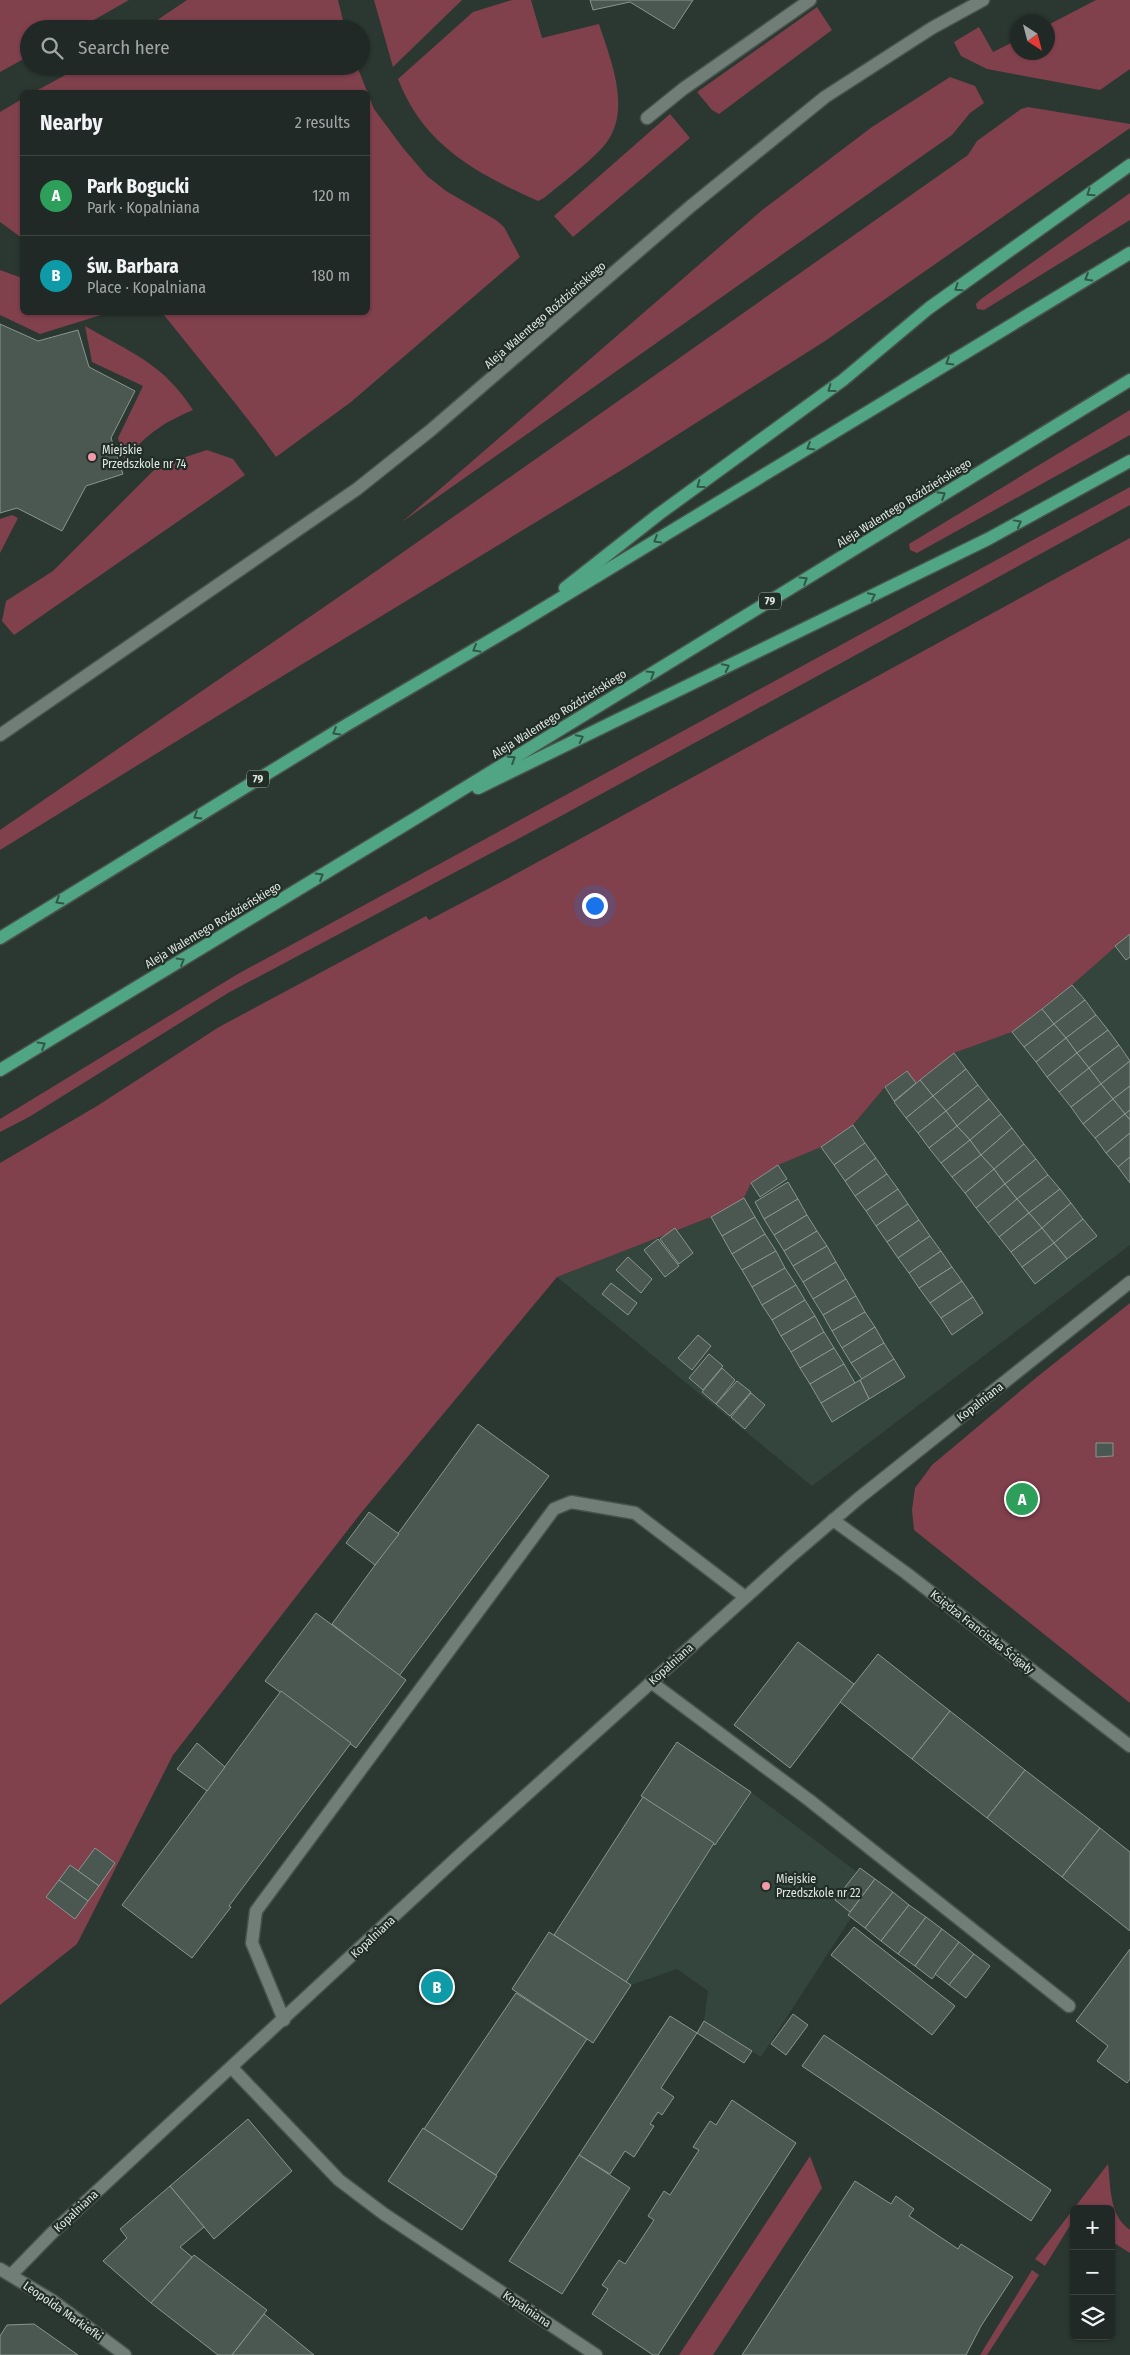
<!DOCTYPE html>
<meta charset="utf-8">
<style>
body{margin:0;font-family:"Fira Sans Condensed",sans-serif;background:#2d3532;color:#f1f3f6}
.controls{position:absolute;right:15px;bottom:15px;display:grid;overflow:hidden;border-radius:8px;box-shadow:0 1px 4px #0004}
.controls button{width:45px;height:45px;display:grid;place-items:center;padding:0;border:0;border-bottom:1px solid #3d4542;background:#202925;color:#f1f3f6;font:25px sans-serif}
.compass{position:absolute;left:1010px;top:15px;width:45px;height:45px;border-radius:50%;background:#202925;box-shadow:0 1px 4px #0004;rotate:144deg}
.you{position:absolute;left:594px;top:905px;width:18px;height:18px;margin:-12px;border:4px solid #fff;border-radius:50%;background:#1a73e8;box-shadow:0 0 0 8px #1a73e833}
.badge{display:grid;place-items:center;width:32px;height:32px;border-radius:50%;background:#f39aa9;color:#fff;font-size:16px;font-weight:700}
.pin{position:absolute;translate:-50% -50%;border:2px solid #fff;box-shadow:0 1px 5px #0006}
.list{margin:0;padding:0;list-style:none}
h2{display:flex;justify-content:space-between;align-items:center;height:65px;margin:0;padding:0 20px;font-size:21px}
h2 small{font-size:16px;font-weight:400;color:#a2a6a7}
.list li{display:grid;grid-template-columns:32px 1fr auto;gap:15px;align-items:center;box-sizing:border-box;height:80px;padding:0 20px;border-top:1px solid #3d4542}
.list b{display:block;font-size:19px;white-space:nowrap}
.list p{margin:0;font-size:16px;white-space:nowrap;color:#a2a6a7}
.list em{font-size:16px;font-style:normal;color:#a2a6a7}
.icon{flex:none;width:28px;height:28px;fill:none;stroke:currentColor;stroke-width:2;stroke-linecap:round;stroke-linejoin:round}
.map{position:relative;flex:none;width:1130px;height:2355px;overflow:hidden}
.search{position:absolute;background:#202925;box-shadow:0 1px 4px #0004;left:20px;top:20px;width:350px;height:55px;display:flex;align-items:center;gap:12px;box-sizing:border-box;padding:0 18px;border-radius:28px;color:#a2a6a7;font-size:19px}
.panel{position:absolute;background:#202925;box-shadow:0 1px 4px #0004;left:20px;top:90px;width:350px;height:225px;border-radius:8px}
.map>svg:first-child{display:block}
.built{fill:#33453c}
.green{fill:#80414d}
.building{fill:#4b5751;stroke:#89968f}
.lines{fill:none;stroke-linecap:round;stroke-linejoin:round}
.service-casing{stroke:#48524d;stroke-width:15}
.minor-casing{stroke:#48524d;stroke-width:15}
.primary-casing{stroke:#48524d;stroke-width:15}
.service{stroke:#717e77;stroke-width:12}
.minor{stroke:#717e77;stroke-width:12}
.primary{stroke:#50a584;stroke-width:12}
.oneway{stroke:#315748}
.poi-dot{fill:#f39aa9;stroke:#212d27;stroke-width:2}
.labels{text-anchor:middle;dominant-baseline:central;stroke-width:4.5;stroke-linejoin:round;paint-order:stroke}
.shield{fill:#212d27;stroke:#a6aeaa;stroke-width:1}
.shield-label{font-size:11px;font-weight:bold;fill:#dfe6e2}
.street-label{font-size:12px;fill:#dfe6e2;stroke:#212d27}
.poi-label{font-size:12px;fill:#dfe6e2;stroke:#212d27;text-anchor:start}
</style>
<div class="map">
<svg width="1130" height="2355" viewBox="0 0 1130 2355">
<rect width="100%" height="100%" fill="#2b3731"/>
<g class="built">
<polygon points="1130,934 1130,1245 812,1486 557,1277 711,1217 744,1198 751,1183 778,1165 853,1125 885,1087 907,1071 916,1083 954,1053 1012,1032 1072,985"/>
<polygon points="677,1742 751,1792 857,1872 835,1900 850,1912 848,1915 851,1918 761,2057 704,2021 708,1991 677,1969 631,1985 626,1982 714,1843 641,1796"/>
</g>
<g class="green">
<polygon points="0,0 129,0 78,29 29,29 29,56 0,72"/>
<polygon points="187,0 338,0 345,29 144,29"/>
<polygon points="374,0 462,0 393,67"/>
<path d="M512,0H531L542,38L599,24C611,61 634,114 602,148C585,166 563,182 544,198L538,201C476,173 424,146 398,79L473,12Z"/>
<polygon points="1096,0 1130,0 1130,69 1100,90 987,69 961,56 954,42 979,27 993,52 1017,40 1018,52 1048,52 1048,25"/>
<polygon points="817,7 832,30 719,114 712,110 697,92"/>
<path d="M82,66H357L374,109L403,148L427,176L446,191L496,220L504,227L520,257L351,402L276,457C241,408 201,362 164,315L165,313L368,312V92H34Z"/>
<polygon points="950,77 975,86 984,103 970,113 952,135 402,522 761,211 872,127"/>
<polygon points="22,99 22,238 0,222 0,112"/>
<polygon points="1028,107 1130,124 1130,128 825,341 625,468 258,691 0,850 0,830 372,574 968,155 977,141 1021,109"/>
<polygon points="670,114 690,138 573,237 554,216"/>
<polygon points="1130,193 1130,220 984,310 977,309 976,304 981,299"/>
<polygon points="0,270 22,278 22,312 96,312 101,315 40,334 0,315"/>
<path d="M85,326C130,352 164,364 193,410C161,424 148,433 125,460L118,438L143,386L92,362Z"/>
<polygon points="1130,410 1130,435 917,553 910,550 909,544"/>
<polygon points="207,450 233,459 245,475 14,635 2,621 6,601 53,571 158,466"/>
<polygon points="1130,487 1130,505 561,816 228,993 29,1117 0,1132 0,1119 236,975"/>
<polygon points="12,515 18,518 0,553 0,519"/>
<polygon points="1130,538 1130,934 1072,985 1012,1032 954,1053 916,1083 906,1071 885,1087 853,1125 821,1147 778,1165 751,1183 744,1198 711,1217 557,1277 361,1513 173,1755 77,1944 0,2005 0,1163 97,1106 219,1027 426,916 429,920 503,881"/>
<polygon points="1130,1303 1130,1703 914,1530 912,1510 915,1488 932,1465 1037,1377"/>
<polygon points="810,2156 822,2188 713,2355 679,2355"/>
<path d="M1108,2164C1111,2188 1109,2215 1130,2230V2253L1111,2241V2209H1074V2219L1045,2266L1035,2259Z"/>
<polygon points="1032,2270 1039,2275 987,2355 980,2355"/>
</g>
<g class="building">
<polygon points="590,0 693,0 674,29 630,2 593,10"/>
<polygon points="0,324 38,341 78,330 89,367 135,391 111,438 123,474 86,486 62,531 17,508 0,513"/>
<polygon points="1130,934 1130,957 1126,960 1115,946"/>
<polygon points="1072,985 1085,1000 1054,1024 1042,1009"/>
<polygon points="1085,1000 1096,1015 1066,1038 1054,1024"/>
<polygon points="1042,1009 1054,1024 1024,1047 1012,1032"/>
<polygon points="1096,1015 1108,1030 1077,1053 1066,1038"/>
<polygon points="1054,1024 1066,1038 1036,1062 1024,1047"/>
<polygon points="1108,1030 1119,1045 1089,1068 1077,1053"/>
<polygon points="1066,1038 1077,1053 1047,1077 1036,1062"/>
<polygon points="1119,1045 1130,1061 1101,1084 1089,1068"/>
<polygon points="954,1053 966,1069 933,1096 920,1080"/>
<polygon points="1077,1053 1089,1068 1059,1092 1047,1077"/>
<polygon points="1130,1061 1130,1086 1113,1099 1101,1084"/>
<polygon points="1089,1068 1101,1084 1071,1107 1059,1092"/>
<polygon points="966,1069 978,1085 946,1111 933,1096"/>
<polygon points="907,1071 916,1083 894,1101 885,1087"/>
<polygon points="920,1080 933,1096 906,1118 894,1102"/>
<polygon points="1101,1084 1113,1099 1083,1124 1071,1107"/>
<polygon points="978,1085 989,1099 957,1126 946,1111"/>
<polygon points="1130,1086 1130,1110 1125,1114 1113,1099"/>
<polygon points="933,1096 946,1111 918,1133 906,1118"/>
<polygon points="989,1099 1001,1114 970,1140 957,1126"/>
<polygon points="1113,1099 1125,1114 1095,1138 1083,1124"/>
<polygon points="1130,1110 1130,1120 1125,1114"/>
<polygon points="946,1111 957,1126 929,1148 918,1133"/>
<polygon points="1001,1114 1012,1128 981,1155 970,1140"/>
<polygon points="1125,1114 1130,1120 1130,1133 1106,1153 1095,1138"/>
<polygon points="853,1125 865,1143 834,1165 821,1147"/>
<polygon points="957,1126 970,1140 941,1163 929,1148"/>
<polygon points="1012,1128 1024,1144 994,1169 981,1155"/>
<polygon points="1130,1133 1130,1157 1118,1167 1106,1153"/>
<polygon points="970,1140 981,1155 952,1177 941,1163"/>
<polygon points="865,1143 876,1158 845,1181 834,1165"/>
<polygon points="1024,1144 1036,1159 1005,1184 994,1169"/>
<polygon points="981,1155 994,1169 965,1193 952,1177"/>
<polygon points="1130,1157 1130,1183 1118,1167"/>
<polygon points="876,1158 887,1174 855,1196 845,1181"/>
<polygon points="1036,1159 1048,1175 1017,1199 1005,1184"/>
<polygon points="778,1165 787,1179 760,1197 751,1183"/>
<polygon points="994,1169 1005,1184 976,1208 965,1193"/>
<polygon points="887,1174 898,1189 866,1211 855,1196"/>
<polygon points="1048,1175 1060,1189 1029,1213 1017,1199"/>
<polygon points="788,1182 798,1199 764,1219 755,1202"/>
<polygon points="1005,1184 1017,1199 988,1223 976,1208"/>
<polygon points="898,1189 908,1204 876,1226 866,1211"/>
<polygon points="1060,1189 1071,1203 1042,1228 1029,1213"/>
<polygon points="744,1198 755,1217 722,1236 711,1217"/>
<polygon points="798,1199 807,1215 774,1235 764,1219"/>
<polygon points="1017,1199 1029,1213 999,1237 988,1223"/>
<polygon points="1071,1203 1083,1219 1054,1243 1042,1228"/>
<polygon points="908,1204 919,1220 887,1242 876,1226"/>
<polygon points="1029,1213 1042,1228 1011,1252 999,1237"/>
<polygon points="807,1215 817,1231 784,1251 774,1235"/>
<polygon points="755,1217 765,1234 732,1254 722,1236"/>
<polygon points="1083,1219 1097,1236 1067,1259 1054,1243"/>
<polygon points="919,1220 930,1236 898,1258 887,1242"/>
<polygon points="675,1228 693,1253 679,1264 660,1239"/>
<polygon points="1042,1228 1054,1243 1022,1267 1011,1252"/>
<polygon points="817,1231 827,1246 793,1266 784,1251"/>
<polygon points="765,1234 776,1251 742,1270 732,1254"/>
<polygon points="930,1236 941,1251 909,1273 898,1258"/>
<polygon points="658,1239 679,1266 665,1277 644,1250"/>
<polygon points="1054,1243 1067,1259 1035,1284 1022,1267"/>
<polygon points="827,1246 836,1262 803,1282 793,1266"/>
<polygon points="776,1251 785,1268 752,1287 742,1270"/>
<polygon points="941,1251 952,1267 919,1288 909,1273"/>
<polygon points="628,1257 652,1279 641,1293 616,1270"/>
<polygon points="836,1262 846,1279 813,1299 803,1282"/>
<polygon points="952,1267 962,1281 930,1303 919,1288"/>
<polygon points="785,1268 796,1285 762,1305 752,1287"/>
<polygon points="846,1279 856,1296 823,1315 813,1299"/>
<polygon points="962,1281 973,1297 941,1318 930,1303"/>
<polygon points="611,1283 637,1303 628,1315 602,1294"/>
<polygon points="796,1285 805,1300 772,1320 762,1305"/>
<polygon points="856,1296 865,1312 832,1331 823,1315"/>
<polygon points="973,1297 983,1313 952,1335 941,1318"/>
<polygon points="805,1300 815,1316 781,1336 772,1320"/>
<polygon points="865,1312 875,1327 842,1348 832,1331"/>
<polygon points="815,1316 824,1332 791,1352 781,1336"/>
<polygon points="875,1327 884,1343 851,1363 842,1348"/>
<polygon points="824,1332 834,1348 800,1368 791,1352"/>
<polygon points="698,1335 711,1346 692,1370 678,1358"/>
<polygon points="884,1343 894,1359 862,1379 851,1363"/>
<polygon points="834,1348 844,1364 810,1384 800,1368"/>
<polygon points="709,1354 723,1366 703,1390 689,1378"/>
<polygon points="894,1359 905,1377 869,1399 860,1380"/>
<polygon points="844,1364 855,1383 821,1403 810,1384"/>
<polygon points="722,1368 735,1380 716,1404 702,1392"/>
<polygon points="860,1380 869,1399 832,1422 821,1403"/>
<polygon points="737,1381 751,1392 730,1416 716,1404"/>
<polygon points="751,1393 765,1405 745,1429 731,1417"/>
<polygon points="478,1424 549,1476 399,1676 332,1624"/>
<polygon points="1096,1443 1113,1443 1113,1456 1096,1457"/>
<polygon points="369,1512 399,1534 375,1565 346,1543"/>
<polygon points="316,1613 406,1680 356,1748 265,1681"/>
<polygon points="798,1642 854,1684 790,1768 734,1725"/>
<polygon points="878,1654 950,1711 912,1759 840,1702"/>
<polygon points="281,1691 351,1743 229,1906 231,1907 192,1958 122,1905"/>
<polygon points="950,1711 1025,1770 987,1818 912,1759"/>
<polygon points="677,1742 751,1792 715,1845 641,1796"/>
<polygon points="197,1743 225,1767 207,1791 177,1769"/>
<polygon points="1025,1770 1100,1828 1062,1877 987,1818"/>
<polygon points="643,1797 714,1843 626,1982 554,1935"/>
<polygon points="1100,1828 1130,1852 1130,1931 1062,1877"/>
<polygon points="95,1848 115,1863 99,1886 78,1871"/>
<polygon points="70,1865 99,1886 88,1901 59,1880"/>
<polygon points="860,1868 875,1879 850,1912 835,1900"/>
<polygon points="875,1879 893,1892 865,1928 848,1915"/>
<polygon points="59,1880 88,1901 75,1919 46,1897"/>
<polygon points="893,1892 909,1905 881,1941 865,1928"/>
<polygon points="909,1905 926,1917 898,1954 881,1941"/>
<polygon points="926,1917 942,1929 915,1966 898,1954"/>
<polygon points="854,1927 955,2006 932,2035 831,1955"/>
<polygon points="942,1929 959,1942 932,1979 915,1966"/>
<polygon points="549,1932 631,1985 593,2043 512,1989"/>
<polygon points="959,1942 974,1954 949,1985 935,1974"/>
<polygon points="1130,1949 1130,2079 1127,2083 1097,2061 1108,2046 1076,2021"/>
<polygon points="974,1954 990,1966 966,1998 949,1985"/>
<polygon points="516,1993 587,2039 496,2175 424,2129"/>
<polygon points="793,2014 808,2025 786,2055 771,2044"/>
<polygon points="670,2016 697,2033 661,2088 674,2097 662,2115 658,2112 650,2124 654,2126 634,2157 625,2151 610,2174 579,2155"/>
<polygon points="704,2021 752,2051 744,2063 697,2033"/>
<polygon points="824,2035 1051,2190 1031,2221 802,2066"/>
<polygon points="732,2100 796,2143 658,2355 653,2355 592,2314 608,2289 602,2285 619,2260 625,2264 654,2220 648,2216 664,2191 670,2195 699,2150 693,2147 710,2121 716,2125"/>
<polygon points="248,2119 292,2171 214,2239 170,2186"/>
<polygon points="423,2128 497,2176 462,2230 388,2181"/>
<polygon points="579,2155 630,2188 562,2294 509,2261"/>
<polygon points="855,2181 891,2204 896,2196 914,2209 909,2216 958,2249 961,2244 1013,2277 981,2326 966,2355 742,2355"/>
<polygon points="170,2186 204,2227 180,2247 192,2257 151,2303 103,2261 127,2238 120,2229"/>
<polygon points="194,2255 267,2310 232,2355 218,2355 151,2303"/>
<polygon points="264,2314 314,2355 232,2355"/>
<polygon points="34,2324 78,2355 0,2355 0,2336 7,2325"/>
</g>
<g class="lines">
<defs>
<g id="service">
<polyline points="647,118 683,89 810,0"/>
<polyline points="651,1682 809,1800 1069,2006"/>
<polyline points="284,2020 252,1943 256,1911 554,1509 571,1502 635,1513 745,1597"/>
<polyline points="232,2068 339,2180 384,2214 596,2355"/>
</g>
<g id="minor">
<polyline points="0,735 357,489 431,430 691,206 825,97 932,28 983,0"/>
<polyline points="833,1520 906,1573 1130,1746"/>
<polyline points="0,2269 53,2301 125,2355"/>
<polyline points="11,2275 52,2233 463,1852 789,1558 859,1498 1130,1282"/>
</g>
<g id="primary">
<polyline points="565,588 659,514 843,380 929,308 1130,165"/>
<polyline points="478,788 988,539 1130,461"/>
<polyline points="0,938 348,724 518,624 1130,253"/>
<polyline points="0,1070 411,821 1130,380"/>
</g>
</defs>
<use href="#service" class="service-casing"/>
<use href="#minor" class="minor-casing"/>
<use href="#primary" class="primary-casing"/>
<use href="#service" class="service"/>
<use href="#minor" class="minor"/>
<use href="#primary" class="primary"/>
</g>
<defs><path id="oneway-chevron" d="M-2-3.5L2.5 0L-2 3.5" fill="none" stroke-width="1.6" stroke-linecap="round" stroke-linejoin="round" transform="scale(1.25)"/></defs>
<g class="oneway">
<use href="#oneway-chevron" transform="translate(1090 193) rotate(145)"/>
<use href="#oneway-chevron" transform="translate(1088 278) rotate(149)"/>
<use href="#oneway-chevron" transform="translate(958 288) rotate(145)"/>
<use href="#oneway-chevron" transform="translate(949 362) rotate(149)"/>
<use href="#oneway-chevron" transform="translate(831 389) rotate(144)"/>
<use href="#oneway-chevron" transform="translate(810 447) rotate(149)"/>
<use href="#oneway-chevron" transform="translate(700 485) rotate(144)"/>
<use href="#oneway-chevron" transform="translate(942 495) rotate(-32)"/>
<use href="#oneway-chevron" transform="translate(1018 523) rotate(-29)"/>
<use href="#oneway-chevron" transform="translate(657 540) rotate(149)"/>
<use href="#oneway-chevron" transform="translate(804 580) rotate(-32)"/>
<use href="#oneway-chevron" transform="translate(872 596) rotate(-26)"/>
<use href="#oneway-chevron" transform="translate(476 649) rotate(150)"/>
<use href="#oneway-chevron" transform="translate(726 667) rotate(-26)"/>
<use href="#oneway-chevron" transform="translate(651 674) rotate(-32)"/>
<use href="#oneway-chevron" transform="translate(336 732) rotate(149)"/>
<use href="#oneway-chevron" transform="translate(580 738) rotate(-26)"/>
<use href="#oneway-chevron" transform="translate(512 759) rotate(-32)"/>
<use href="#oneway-chevron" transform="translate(197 816) rotate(149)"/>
<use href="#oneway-chevron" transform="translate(320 876) rotate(-31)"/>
<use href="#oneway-chevron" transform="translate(59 901) rotate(149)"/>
<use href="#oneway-chevron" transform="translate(181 961) rotate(-31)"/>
<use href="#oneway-chevron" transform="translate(42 1045) rotate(-31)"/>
</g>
<g class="poi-dot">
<circle cx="92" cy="457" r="5"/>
<circle cx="766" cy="1886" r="5"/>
</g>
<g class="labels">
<g class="shield">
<rect x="759" y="592.5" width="22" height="17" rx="4"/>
<rect x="247" y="770.5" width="22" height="17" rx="4"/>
</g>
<g class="shield-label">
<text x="770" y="601">79</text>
<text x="258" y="779">79</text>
</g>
<g class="street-label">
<text transform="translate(545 315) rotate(-41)">Aleja Walentego Roździeńskiego</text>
<text transform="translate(904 503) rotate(-32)">Aleja Walentego Roździeńskiego</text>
<text transform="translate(559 714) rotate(-32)">Aleja Walentego Roździeńskiego</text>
<text transform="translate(213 925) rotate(-31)">Aleja Walentego Roździeńskiego</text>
<text transform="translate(980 1402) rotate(-38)">Kopalniana</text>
<text transform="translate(982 1632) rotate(38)">Księdza Franciszka Ścigały</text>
<text transform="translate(671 1664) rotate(-42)">Kopalniana</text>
<text transform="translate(373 1937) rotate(-43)">Kopalniana</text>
<text transform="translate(76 2211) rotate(-43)">Kopalniana</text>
<text transform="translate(527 2309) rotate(34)">Kopalniana</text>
<text transform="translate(63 2311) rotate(35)">Leopolda Markiefki</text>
</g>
<g class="poi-label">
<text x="102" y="450">Miejskie<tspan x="102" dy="14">Przedszkole nr 74</tspan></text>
<text x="776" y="1879">Miejskie<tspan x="776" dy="14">Przedszkole nr 22</tspan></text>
</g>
</g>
</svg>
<div class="controls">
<button>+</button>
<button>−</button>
<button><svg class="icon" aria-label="layers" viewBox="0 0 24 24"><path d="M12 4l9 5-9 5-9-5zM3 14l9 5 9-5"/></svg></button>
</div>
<svg class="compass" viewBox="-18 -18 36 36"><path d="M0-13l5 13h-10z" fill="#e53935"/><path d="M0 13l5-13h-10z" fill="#a2a6a7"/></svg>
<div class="you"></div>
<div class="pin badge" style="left:1022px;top:1499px;background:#2e9e5b">A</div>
<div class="pin badge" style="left:437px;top:1987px;background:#0f9aa8">B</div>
<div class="search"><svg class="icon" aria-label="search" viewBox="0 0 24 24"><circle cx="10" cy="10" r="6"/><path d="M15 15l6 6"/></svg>Search here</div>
<section class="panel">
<h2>Nearby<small>2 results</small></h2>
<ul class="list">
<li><span class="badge" style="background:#2e9e5b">A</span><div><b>Park Bogucki</b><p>Park · Kopalniana</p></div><em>120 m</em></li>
<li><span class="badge" style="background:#0f9aa8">B</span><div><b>św. Barbara</b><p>Place · Kopalniana</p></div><em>180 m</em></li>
</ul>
</section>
</div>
